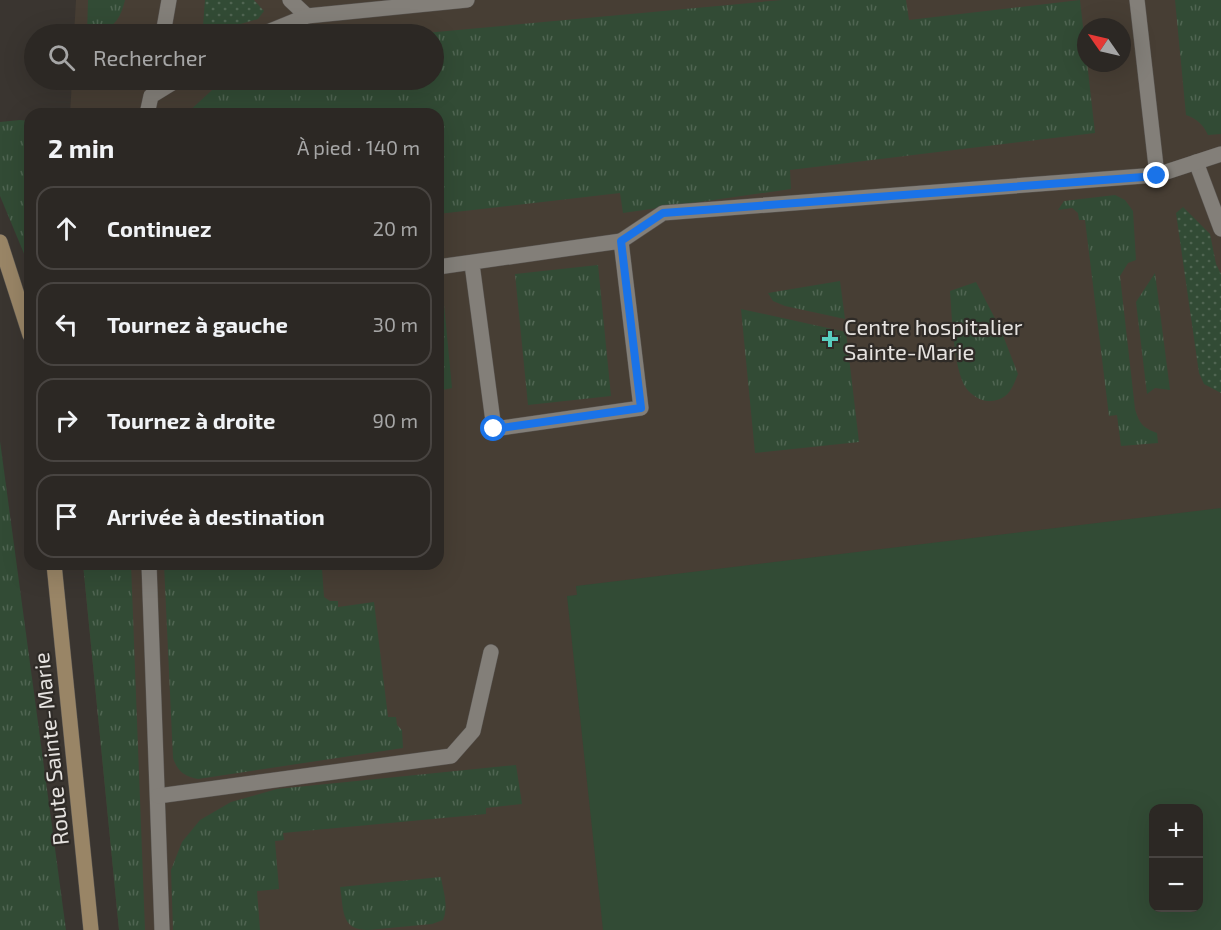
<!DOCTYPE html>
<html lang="fr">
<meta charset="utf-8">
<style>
body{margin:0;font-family:"Exo 2",sans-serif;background:#34302c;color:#f1f3f6}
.controls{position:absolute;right:18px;bottom:18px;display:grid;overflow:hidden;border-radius:12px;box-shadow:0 6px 24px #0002}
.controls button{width:54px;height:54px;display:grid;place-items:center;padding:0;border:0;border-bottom:2px solid #484441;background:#2c2824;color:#f1f3f6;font:30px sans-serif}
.compass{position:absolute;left:1077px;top:18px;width:54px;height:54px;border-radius:50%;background:#2c2824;box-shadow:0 6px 24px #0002;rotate:304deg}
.stop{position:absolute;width:18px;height:18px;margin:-14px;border:4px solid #1a73e8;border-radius:50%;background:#fff}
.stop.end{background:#1a73e8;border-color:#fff;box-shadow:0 2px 6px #0008}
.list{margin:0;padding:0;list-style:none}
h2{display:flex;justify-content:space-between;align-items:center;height:78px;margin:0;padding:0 24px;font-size:26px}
h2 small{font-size:20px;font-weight:400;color:#a6a6a6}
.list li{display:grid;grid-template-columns:39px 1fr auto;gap:18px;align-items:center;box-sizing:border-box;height:84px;margin:0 12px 12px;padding:0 12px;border:2px solid #484441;border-radius:18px}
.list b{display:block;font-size:22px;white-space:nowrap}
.list em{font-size:20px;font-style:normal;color:#a6a6a6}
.icon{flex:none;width:33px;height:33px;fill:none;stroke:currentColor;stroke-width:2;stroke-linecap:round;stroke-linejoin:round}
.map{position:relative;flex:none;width:1221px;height:930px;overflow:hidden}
.search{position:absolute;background:#2c2824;box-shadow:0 6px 24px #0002;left:24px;top:24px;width:420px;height:66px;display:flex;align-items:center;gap:15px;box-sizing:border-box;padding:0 21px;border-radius:33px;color:#a6a6a6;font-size:22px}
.panel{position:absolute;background:#2c2824;box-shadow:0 6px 24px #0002;left:24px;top:108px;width:420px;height:462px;border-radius:18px}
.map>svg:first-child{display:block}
.built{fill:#473e34;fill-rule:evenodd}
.grass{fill:url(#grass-tufts)}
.park{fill:#324b35;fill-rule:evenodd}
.garden{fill:url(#garden-dots)}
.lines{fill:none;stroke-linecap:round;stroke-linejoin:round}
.lane-casing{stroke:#585450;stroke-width:16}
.secondary-casing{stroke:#585450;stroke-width:16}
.lane{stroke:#837f79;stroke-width:15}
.secondary{stroke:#998566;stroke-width:15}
.route{stroke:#1a73e8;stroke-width:8}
.poi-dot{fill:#58cec0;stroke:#2f2b27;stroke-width:2}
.labels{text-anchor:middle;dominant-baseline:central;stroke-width:4.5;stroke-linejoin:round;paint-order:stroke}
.poi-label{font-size:22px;fill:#e5e2df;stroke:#2f2b27;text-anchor:start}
.street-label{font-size:22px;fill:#e5e2df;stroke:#2f2b27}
</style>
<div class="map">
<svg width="1221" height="930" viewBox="0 0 1221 930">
<defs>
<pattern id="grass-tufts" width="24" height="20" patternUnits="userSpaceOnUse" patternTransform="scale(1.5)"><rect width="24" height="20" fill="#324b35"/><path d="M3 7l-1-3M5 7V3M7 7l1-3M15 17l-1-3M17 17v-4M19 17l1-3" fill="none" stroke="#506552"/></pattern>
<pattern id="garden-dots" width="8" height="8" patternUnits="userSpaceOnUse" patternTransform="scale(1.5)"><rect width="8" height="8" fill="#324b35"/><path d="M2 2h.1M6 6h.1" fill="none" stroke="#506552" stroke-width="1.8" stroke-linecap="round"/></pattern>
</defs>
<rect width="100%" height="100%" fill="#3a3530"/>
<path class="built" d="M76,0H1221V930H119L83,564H438V114H70L72,80H434V34H74ZM1086,27H1122V63H1086ZM1154,808H1198V908H1154Z"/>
<g class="grass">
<path d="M88,0H125C119,24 111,30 87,34Z"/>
<polygon points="782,0 906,0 909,20 1080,0 1095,133 790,170 791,189 623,213 620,193 438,214 438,114 186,114 223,80 434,80 434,34 414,34"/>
<path d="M1175,0H1221V134L1208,135C1203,124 1197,119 1186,115Z"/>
<polygon points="20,120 30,121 30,268 0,196 0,122"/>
<path d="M1115,195L1125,200L1133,211L1136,260L1128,263L1120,276L1135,409C1139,423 1143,428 1157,433L1158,443L1121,446L1117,415L1109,416L1085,220H1079L1078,213L1072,208L1058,210L1064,201Z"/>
<polygon points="598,265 611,396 528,405 515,274"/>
<polygon points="1155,273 1170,390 1155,388 1147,394 1136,302"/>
<polygon points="840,281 845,319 785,306 773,301 768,293"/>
<path d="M976,282L1000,328L1018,374C1012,389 1008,400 990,401C982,402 971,395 966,388C953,368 952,316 950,291Z"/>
<polygon points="438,284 441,286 443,294 452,388 438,391"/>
<polygon points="741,309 846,332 859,442 755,453"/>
<polygon points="0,441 66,930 0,930"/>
<polygon points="83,564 131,564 145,930 119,930"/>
<path d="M164,564H325L322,569L324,597L330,601H338V607L374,602L388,717H396L397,725L402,730L403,748L198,779C184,776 178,772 173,758Z"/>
<polygon points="516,765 522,804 486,808 486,814 283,833 284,840 275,841 279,889 257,891 260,930 173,930 171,870 182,842 200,820 231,802 277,789"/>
<path d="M441,877C443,891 449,906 443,920L432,924L368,930C340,930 344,909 340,887Z"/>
</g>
<path class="park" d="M1221,508V930H603L567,596L577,595L576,586ZM1154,808H1198V908H1154Z"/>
<g class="garden">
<polygon points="205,0 254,0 264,11 258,19 209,33 203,26"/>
<polygon points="1183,207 1210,234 1216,264 1221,274 1221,393 1204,384 1199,373 1176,213"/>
</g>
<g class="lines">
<defs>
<g id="lane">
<polyline points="290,0 307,16"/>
<polyline points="163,34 169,0"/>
<polyline points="263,34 307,16 467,0"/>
<polyline points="147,114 151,96 177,80"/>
<polyline points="1196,162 1221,229"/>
<polyline points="1157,175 1221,154"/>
<polyline points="621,241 663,213 1157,175 1137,0"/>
<polyline points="438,267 621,241 641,408 494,429 472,264"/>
<polyline points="149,564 162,930"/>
<polyline points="158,796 451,756 473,731 491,652"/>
</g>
<g id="secondary">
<polyline points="0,242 30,335"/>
<polyline points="54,564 91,930"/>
</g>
</defs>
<use href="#lane" class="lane-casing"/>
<use href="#secondary" class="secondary-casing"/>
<use href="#lane" class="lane"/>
<use href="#secondary" class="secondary"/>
</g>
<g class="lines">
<polyline class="route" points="494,429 641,408 621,241 663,213 1157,176"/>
</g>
<path class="poi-dot" d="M827 330h6v6h6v6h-6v6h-6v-6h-6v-6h6z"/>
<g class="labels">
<g class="poi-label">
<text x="844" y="326">Centre hospitalier<tspan x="844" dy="25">Sainte-Marie</tspan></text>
</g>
<g class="street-label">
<text transform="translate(50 749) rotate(-96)">Route Sainte-Marie</text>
</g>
</g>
</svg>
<div class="controls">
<button>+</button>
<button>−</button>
</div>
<svg class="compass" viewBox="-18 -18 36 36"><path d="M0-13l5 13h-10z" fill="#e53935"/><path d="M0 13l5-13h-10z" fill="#a6a6a6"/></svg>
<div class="stop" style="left:494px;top:429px"></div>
<div class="stop end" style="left:1157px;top:176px"></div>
<div class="search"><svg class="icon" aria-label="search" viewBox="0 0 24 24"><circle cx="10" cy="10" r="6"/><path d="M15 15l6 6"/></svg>Rechercher</div>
<section class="panel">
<h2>2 min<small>À pied · 140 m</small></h2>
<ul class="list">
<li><svg class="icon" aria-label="ahead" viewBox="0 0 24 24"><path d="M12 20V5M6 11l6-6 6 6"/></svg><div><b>Continuez</b></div><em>20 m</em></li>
<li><svg class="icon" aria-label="left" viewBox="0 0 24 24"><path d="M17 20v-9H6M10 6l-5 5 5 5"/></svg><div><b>Tournez à gauche</b></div><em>30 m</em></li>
<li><svg class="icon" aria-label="right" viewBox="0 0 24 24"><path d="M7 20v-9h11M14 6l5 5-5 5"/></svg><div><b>Tournez à droite</b></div><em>90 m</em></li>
<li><svg class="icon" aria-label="arrive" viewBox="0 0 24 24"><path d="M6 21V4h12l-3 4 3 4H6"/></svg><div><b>Arrivée à destination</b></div></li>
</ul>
</section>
</div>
